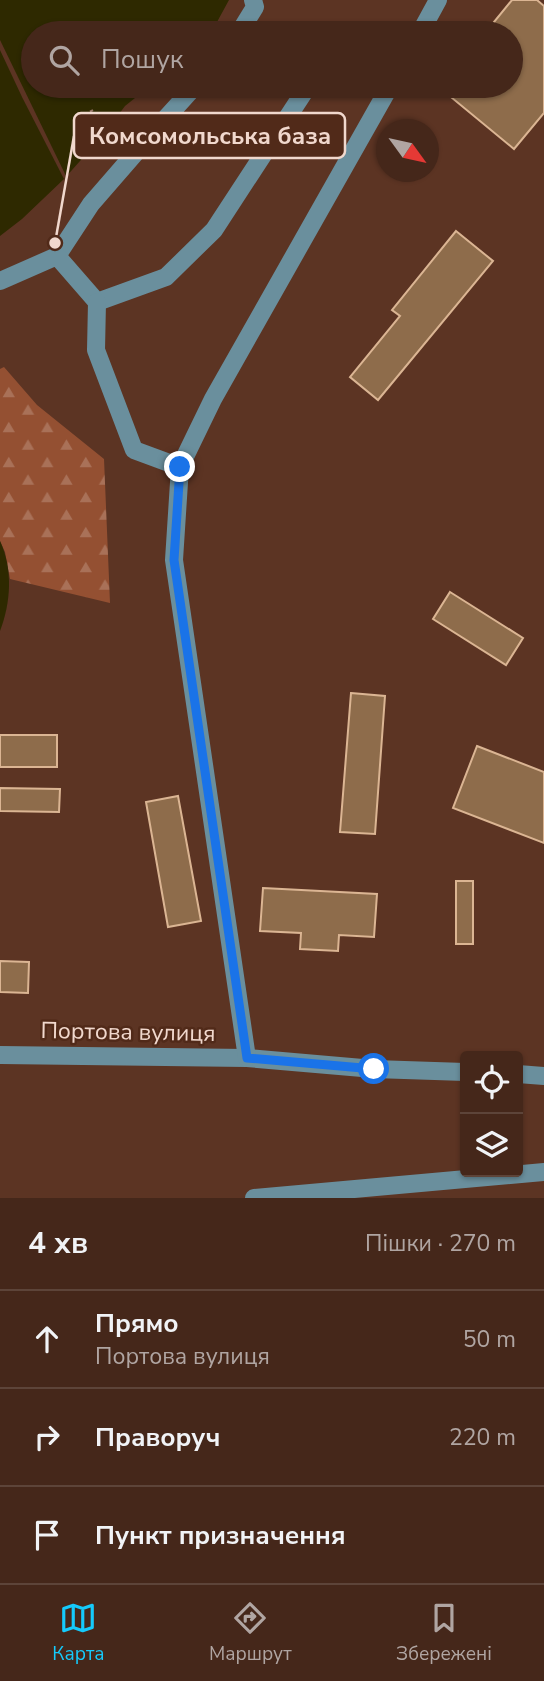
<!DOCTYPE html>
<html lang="uk">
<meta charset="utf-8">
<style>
body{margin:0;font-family:"Nunito Sans",sans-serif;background:#4f3327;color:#f1f3f6}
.controls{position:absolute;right:21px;bottom:21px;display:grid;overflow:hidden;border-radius:7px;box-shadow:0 2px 5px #0004}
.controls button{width:63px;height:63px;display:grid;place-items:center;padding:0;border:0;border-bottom:2px solid #5d4439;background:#45271a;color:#f1f3f6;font:35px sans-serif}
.compass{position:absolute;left:376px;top:119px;width:63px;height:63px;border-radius:50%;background:#45271a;box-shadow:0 2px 5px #0004;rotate:123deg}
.stop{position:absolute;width:21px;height:21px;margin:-16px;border:5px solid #1a73e8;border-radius:50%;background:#fff}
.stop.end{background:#1a73e8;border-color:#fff;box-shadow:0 2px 7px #0008}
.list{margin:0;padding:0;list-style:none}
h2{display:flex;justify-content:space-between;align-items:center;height:91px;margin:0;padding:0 28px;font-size:30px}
h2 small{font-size:23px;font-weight:400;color:#b0a5a2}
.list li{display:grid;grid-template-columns:46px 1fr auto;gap:21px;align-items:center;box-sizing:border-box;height:98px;padding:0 28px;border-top:2px solid #5d4439}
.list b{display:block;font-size:26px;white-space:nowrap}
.list p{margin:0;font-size:23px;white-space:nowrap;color:#b0a5a2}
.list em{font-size:23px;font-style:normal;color:#b0a5a2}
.icon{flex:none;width:38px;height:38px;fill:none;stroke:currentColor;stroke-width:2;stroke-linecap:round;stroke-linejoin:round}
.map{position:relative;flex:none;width:544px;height:1198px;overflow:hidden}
.search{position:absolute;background:#45271a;box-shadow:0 2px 5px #0004;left:21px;right:21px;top:21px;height:77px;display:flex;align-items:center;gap:18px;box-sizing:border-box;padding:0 24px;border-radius:38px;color:#b0a5a2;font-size:26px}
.sheet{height:385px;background:#45271a}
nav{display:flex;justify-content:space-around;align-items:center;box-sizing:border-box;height:98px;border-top:2px solid #5d4439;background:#45271a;font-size:19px;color:#b0a5a2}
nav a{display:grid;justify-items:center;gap:4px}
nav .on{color:#15cafb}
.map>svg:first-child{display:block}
.forest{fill:url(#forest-firs)}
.water{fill:#2e2900}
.pier{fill:#5c3423}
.building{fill:#8e6c4b;stroke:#dbb593;stroke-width:2}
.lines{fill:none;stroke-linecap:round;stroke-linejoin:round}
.path{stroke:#977567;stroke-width:3.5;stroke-dasharray:2 5;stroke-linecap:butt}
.minor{stroke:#6a8f9d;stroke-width:18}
.route{stroke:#1a73e8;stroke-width:9}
.labels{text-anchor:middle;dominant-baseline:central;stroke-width:5;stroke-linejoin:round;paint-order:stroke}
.street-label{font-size:23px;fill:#f1d8cd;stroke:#512a19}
.leader{fill:none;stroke:#f1d8cd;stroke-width:2.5}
.callout-dot{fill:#f1d8cd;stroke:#512a19;stroke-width:2.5}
.callout{fill:#512a19;stroke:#f1d8cd;stroke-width:2.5}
.callout-label{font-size:24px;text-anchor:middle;font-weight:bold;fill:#f1d8cd}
</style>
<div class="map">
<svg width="544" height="1198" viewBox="0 0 544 1198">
<defs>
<pattern id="forest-firs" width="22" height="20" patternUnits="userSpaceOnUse" patternTransform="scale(1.75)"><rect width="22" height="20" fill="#945032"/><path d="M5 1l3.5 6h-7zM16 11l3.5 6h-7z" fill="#a97158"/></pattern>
</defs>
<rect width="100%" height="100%" fill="#5c3423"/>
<polygon class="forest" points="4,367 37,405 104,459 110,603 10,579 5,552 0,541 0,369"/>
<g class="water">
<polygon points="0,0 229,0 217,22 208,33 33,33 33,86 150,86 125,106 104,134 64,179 22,219 0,236"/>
<path d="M0,541C13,569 11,602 0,631Z"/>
</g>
<polygon class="pier" points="0,40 66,176 64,179 22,97 0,50"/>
<g class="building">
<polygon points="512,0 537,0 544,6 544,113 514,149 440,88 442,86 511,86 511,33 485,33"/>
<polygon points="456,231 493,261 378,400 350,377 400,316 392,310"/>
<polygon points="450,592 523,638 506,665 433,619"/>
<polygon points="351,693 385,696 375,834 340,832"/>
<rect x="0" y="735" width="57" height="32"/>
<polygon points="477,746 544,772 544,843 453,808"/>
<polygon points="0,788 60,789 59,812 0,811"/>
<polygon points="178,796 201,921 168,927 146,802"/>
<rect x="456" y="881" width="17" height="63"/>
<polygon points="263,888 377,894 374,937 339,935 338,951 300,949 301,933 260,931"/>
<polygon points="0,961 29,962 28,993 0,992"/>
</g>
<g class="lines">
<polyline class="path" points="91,110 104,134"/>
<g class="minor">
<polyline points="239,33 255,7 253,0"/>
<polyline points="420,33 438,0"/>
<polyline points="57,256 91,204 157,128 195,86"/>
<polyline points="0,281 57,256 97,302 166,277 214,230 308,86"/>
<polyline points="97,302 96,350 134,450 180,467"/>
<polyline points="0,1055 247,1058 374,1069 465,1072"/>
<polyline points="247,1058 174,560 180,467 213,399 390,86"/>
<polyline points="518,1074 544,1076"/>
<polyline points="254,1198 544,1172"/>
</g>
</g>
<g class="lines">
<polyline class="route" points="180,467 174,560 247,1058 374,1069"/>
</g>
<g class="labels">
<g class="street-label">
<text transform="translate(128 1032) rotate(1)">Портова вулиця</text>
</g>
</g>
<path class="leader" d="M55 243L74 136"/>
<circle class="callout-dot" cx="55" cy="243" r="7"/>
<rect class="callout" x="74" y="113" width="271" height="45" rx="7"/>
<g class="callout-label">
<text x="210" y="144">Комсомольська база</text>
</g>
</svg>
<div class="controls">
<button><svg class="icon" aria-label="locate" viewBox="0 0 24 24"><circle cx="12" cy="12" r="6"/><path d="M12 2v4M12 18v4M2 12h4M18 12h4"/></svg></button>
<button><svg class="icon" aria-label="layers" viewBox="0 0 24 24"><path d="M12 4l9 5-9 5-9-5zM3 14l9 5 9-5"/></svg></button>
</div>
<svg class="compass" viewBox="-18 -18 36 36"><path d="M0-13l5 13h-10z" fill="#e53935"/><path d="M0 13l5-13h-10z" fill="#b0a5a2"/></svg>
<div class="stop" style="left:374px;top:1069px"></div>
<div class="stop end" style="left:180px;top:467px"></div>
<div class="search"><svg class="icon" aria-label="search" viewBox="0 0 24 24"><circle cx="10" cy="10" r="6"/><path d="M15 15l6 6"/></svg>Пошук</div>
</div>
<section class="sheet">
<h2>4 хв<small>Пішки · 270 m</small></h2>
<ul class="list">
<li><svg class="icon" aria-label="ahead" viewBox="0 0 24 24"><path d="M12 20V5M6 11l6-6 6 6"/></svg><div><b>Прямо</b><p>Портова вулиця</p></div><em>50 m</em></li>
<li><svg class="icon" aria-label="right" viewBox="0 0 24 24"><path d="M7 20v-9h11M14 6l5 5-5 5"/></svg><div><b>Праворуч</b></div><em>220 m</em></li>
<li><svg class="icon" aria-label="arrive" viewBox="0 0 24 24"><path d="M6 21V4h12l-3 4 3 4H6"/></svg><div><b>Пункт призначення</b></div></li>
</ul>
</section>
<nav>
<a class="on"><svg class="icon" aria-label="map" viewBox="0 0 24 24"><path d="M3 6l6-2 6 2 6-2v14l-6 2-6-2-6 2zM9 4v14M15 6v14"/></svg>Карта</a>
<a><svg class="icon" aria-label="directions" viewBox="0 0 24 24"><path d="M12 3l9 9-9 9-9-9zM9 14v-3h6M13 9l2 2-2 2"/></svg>Маршрут</a>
<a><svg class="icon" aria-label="saved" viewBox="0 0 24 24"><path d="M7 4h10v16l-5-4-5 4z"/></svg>Збережені</a>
</nav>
